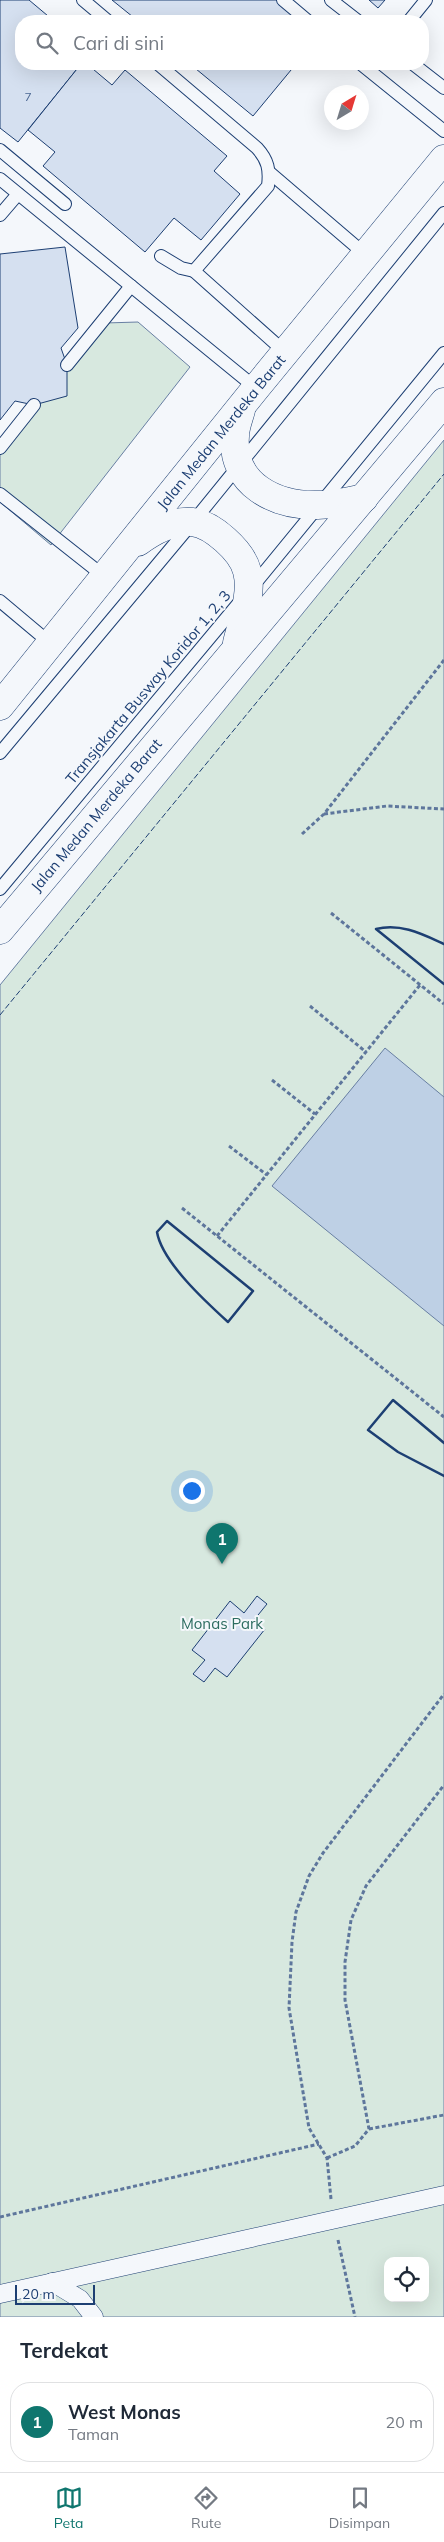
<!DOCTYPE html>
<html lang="id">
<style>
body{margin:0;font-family:Mulish,sans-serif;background:#f2f2f3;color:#1f2937}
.controls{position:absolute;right:15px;bottom:15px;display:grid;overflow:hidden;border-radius:10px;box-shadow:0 5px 20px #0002}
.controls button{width:45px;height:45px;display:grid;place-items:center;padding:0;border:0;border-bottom:1px solid #e0e1e3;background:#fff;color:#1f2937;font:25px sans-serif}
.compass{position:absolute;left:324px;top:85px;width:45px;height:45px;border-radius:50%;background:#fff;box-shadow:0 5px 20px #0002;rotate:38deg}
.scale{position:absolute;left:15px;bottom:12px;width:80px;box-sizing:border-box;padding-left:5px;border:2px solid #1d3f73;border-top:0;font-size:14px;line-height:18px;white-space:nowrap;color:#1d3f73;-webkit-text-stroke:4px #f4f7fb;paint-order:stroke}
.you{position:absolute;left:191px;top:1490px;width:18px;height:18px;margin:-12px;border:4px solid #fff;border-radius:50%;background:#1a73e8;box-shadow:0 0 0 8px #1a73e833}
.badge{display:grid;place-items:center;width:32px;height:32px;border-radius:50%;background:#0f766e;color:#fff;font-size:16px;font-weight:700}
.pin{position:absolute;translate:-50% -41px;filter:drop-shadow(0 1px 2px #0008)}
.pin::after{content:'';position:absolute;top:26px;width:18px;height:15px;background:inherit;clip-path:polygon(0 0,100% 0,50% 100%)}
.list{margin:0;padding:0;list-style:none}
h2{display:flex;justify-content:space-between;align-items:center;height:65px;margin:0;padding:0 20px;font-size:21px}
h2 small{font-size:16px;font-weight:400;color:#747a83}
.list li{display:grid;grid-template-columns:32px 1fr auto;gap:15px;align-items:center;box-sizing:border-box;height:80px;margin:0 10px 10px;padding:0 10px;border:1px solid #e0e1e3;border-radius:20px}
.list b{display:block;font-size:19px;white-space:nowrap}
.list p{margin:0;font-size:16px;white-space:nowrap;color:#747a83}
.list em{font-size:16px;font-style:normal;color:#747a83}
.icon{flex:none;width:28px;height:28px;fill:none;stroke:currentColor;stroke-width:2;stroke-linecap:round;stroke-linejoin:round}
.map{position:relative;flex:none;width:444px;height:2317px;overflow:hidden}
.search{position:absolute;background:#fff;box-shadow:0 5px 20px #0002;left:15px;right:15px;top:15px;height:55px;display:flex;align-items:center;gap:12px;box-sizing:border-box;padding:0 18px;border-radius:20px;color:#747a83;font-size:19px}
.sheet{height:155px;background:#fff}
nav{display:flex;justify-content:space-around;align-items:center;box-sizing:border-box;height:70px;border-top:1px solid #e0e1e3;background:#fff;font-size:14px;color:#747a83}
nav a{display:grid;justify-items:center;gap:2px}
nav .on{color:#0f766e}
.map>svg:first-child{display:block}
.green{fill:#d7e8df;stroke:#687fa3;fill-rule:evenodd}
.water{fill:#bed0e5;stroke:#687fa3}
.building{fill:#d5e0f0;stroke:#1d3f73}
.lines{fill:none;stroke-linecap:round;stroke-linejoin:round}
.service-casing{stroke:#1d3f73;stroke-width:14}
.pedestrian-casing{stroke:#1d3f73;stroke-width:19}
.primary-casing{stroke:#1d3f73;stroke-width:29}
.path{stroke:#5e769c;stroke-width:3;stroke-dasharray:4 2.5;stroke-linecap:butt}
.service{stroke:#f4f7fb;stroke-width:12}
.pedestrian{stroke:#f4f7fb;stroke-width:18}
.primary{stroke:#f4f7fb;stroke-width:28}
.fence{stroke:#1d3f73;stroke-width:1;stroke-dasharray:6 2.5;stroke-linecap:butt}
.wall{stroke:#1d3f73;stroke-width:2.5}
.labels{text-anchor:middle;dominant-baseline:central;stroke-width:4;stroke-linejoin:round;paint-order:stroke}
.number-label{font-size:12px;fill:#4b6792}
.street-label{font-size:15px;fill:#1d3f73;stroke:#f4f7fb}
.park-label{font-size:15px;fill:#2c6c60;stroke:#f4f7fb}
</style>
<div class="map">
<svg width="444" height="2317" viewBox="0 0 444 2317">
<rect width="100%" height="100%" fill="#f4f7fb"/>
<g class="green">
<polygon points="138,322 190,367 51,545 0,502 0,451 105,323"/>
<path d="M444,440V2317H0V985ZM388,2261H425V2298H388Z"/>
</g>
<polygon class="water" points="385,1048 444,1097 444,1326 272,1186"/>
<g class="building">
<polygon points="0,0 29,0 54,21 21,21 21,64 81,64 18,142 0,128"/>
<polygon points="112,0 278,0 304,21 138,21"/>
<polygon points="369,0 385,0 378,8"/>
<polygon points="81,64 87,64 112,85 125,70 227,156 214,171 240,194 201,240 174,218 145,252 43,166 55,152 28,130"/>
<polygon points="190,64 296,64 253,116"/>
<polygon points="65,247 78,328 61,348 67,365 67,396 34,405 15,401 0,420 0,254"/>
<polygon points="257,1596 267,1604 254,1620 265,1629 227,1677 215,1668 204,1682 193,1674 205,1660 192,1650 230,1601 244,1613"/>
</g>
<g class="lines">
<defs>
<g id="service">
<polyline points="83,0 108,21"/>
<polyline points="283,0 308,21"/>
<polyline points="331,0 358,21"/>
<polyline points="409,21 426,0"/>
<path d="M158,64L257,148C268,160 270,170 268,186L194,271L181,268L161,256"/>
<polyline points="361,64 444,131"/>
<polyline points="413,64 444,88"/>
<polyline points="0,150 65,204"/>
<polyline points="269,172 366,255"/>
<polyline points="0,179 256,388"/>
<polyline points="0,215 18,194"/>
<polyline points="194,271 286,353"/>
<polyline points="67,365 131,286"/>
<polyline points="0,448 34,405"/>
<polyline points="0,494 105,577"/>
<polyline points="0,601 50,643"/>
<polyline points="0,753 193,522 444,213"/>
<polyline points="0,889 248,592 444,353"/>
</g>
<g id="pedestrian">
<polyline points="52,2282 80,2299 94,2317"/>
<polyline points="0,2294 444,2195"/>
</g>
<g id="primary">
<path d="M241,410C239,418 235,427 235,436C231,485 276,506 318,505C333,505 349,501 364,498"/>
<path d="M138,542C153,531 172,520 192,522C212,524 242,551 247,571C253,593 242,622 237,643"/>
<polyline points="0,706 256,388 444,159"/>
<polyline points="0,930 444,402"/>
</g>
</defs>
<use href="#service" class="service-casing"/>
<use href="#pedestrian" class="pedestrian-casing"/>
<use href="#primary" class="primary-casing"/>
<g class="path">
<polyline points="324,814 387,806 444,809"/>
<polyline points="302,834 324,814 444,660"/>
<polyline points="331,913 444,1004"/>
<polyline points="310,1006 366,1052"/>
<polyline points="272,1080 315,1114"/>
<polyline points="229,1146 267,1175"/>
<polyline points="182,1208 444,1417"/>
<polyline points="217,1236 420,985"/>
<polyline points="369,2129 444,2115"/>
<polyline points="327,2158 355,2146 369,2129 345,2000 345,1962 351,1920 366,1886 444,1785"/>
<polyline points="331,2199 327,2158 309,2128 289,2008 292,1942 296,1912 309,1876 323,1853 444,1694"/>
<polyline points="0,2217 319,2144"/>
<polyline points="338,2240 355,2317"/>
</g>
<use href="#service" class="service"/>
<use href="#pedestrian" class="pedestrian"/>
<use href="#primary" class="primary"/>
<polyline class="fence" points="0,1015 444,474"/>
<g class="wall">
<path d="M444,944C422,934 401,923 376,929L444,984"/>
<path d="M167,1221L253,1291L228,1322C206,1302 162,1262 157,1232Z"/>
<polyline points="444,1443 393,1400 368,1430 398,1452 444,1476"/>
</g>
</g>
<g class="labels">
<g class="number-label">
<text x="28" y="96">7</text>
</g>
<g class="street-label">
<text transform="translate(221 432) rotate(-51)">Jalan Medan Merdeka Barat</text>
<text transform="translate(148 687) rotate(-50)">Transjakarta Busway Koridor 1, 2, 3</text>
<text transform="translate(96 815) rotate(-50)">Jalan Medan Merdeka Barat</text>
</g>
<g class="park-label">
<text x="222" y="1623">Monas Park</text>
</g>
</g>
</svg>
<div class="controls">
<button><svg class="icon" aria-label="locate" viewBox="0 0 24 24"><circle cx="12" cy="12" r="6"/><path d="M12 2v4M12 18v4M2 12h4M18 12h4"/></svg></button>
</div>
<svg class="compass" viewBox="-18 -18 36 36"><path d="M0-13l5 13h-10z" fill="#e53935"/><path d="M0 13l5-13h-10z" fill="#747a83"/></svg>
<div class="scale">20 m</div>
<div class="you"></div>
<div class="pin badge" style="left:222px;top:1564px">1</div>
<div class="search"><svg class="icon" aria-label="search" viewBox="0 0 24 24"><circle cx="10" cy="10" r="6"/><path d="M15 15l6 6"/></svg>Cari di sini</div>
</div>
<section class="sheet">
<h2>Terdekat<small></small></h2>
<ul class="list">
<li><span class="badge">1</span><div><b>West Monas</b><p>Taman</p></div><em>20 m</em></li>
</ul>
</section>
<nav>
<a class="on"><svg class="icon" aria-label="map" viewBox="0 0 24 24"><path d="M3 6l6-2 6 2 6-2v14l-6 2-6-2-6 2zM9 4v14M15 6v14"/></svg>Peta</a>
<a><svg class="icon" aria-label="directions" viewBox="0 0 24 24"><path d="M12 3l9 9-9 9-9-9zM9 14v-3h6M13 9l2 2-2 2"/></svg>Rute</a>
<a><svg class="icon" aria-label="saved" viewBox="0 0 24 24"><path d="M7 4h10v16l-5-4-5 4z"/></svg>Disimpan</a>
</nav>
